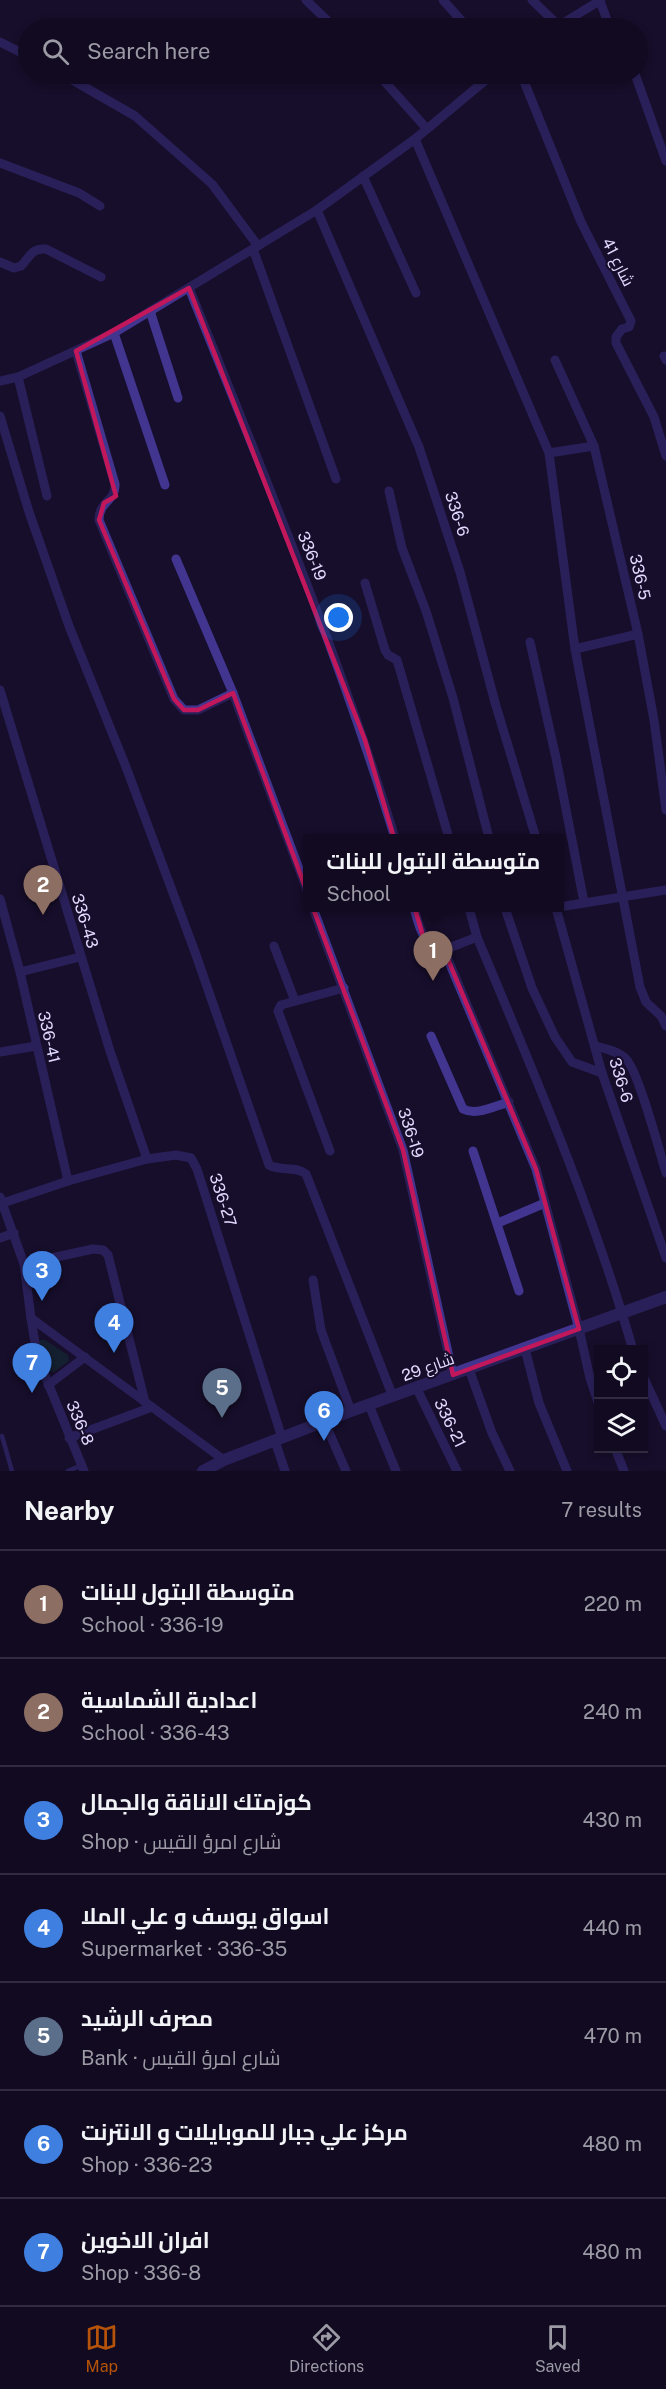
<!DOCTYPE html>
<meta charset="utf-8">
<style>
body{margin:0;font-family:"Public Sans",Cairo,sans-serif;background:#1e182e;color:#f1f3f6}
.controls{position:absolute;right:18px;bottom:18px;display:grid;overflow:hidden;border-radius:0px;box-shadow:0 3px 9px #0003}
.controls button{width:54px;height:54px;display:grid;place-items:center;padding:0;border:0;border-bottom:2px solid #302b3f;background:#110a21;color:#f1f3f6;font:30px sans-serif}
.you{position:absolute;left:339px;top:618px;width:21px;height:21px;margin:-15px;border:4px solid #fff;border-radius:50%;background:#1a73e8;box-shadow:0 0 0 9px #1a73e833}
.badge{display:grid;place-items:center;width:39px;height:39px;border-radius:50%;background:#b45309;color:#fff;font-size:20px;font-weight:700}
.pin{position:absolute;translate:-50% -50px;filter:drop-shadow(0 2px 3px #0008)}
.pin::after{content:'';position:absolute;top:32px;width:21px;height:18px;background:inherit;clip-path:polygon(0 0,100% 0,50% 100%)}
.popup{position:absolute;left:303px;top:834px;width:261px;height:78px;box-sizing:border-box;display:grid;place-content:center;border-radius:0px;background:#110a21;filter:drop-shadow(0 2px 4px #0005);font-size:20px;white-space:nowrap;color:#9c9aa5}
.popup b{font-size:22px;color:#f1f3f6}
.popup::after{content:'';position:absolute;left:50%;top:100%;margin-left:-12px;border:12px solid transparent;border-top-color:#110a21}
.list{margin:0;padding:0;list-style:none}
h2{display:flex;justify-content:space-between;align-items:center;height:78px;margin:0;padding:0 24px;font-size:26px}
h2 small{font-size:20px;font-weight:400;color:#9c9aa5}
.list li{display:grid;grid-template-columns:39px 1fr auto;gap:18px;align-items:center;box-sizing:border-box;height:108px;padding:0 24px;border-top:2px solid #302b3f}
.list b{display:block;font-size:22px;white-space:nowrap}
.list p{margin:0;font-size:20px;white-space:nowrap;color:#9c9aa5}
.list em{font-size:20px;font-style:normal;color:#9c9aa5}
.icon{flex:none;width:33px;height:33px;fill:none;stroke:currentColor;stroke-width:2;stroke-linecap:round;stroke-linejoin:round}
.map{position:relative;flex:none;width:666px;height:1471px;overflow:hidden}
.search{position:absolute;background:#110a21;box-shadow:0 3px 9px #0003;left:18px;right:18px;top:18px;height:66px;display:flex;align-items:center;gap:15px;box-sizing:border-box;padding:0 21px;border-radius:33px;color:#9c9aa5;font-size:22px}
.sheet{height:834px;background:#110a21}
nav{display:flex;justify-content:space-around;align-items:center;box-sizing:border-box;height:84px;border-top:2px solid #302b3f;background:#110a21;font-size:16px;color:#9c9aa5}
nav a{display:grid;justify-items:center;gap:3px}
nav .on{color:#b45309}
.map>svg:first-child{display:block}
.green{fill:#113437}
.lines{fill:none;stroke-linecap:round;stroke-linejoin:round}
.service{stroke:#423590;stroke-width:4.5}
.minor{stroke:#423590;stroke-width:9}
.tertiary{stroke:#423590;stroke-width:12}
.marked{fill:none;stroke:#c2185b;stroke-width:4.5;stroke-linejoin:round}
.labels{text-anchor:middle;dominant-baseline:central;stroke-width:4.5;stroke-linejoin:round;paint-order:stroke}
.street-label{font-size:16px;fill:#e2daff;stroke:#170e2c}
</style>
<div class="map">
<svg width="666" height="1471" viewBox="0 0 666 1471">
<rect width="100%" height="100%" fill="#170e2c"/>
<polygon class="green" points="40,1340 45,1340 68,1355 69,1361 54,1372 50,1371 38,1345"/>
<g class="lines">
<g class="service">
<polyline points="2,1436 12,1471"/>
<polyline points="68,1471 82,1465"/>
</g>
<g class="minor">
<polyline points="306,0 335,28"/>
<polyline points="443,0 468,28"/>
<polyline points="532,0 559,26"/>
<polyline points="600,1 610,28"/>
<polyline points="555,28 601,0"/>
<polyline points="0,42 28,56"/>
<polyline points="62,74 135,116 212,184 258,246"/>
<polyline points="378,74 427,129"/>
<polyline points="521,74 581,222 631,321 629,327 622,329 616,337 616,343 654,417 666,456"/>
<polyline points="635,74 666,161"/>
<polyline points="415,139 549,453 575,649 640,987 646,1002 661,1016 666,1026"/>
<polyline points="0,163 79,193 100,206"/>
<polyline points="363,176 416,293"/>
<polyline points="317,210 419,447 460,572 496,706 536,838"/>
<polyline points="253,249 336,479"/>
<path d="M0,262L14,268L21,266C30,257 31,248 46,249L101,277"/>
<path d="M189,288C262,470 338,651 395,838"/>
<polyline points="150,311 178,398"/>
<polyline points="114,333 165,485"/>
<path d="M76,351L115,484C116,502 99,500 99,520L174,699L184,710H198L233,693"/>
<polyline points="664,356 666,360"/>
<polyline points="555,360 594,446 638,634 654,720 666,810"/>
<polyline points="18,377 47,496"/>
<polyline points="0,381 18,377 114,333 317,210 415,139 493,74"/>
<path d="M0,416L29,512L69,626L126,767L195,952L269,1165C281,1172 295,1165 306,1174L393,1397"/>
<polyline points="549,453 594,446"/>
<polyline points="389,491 402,548 426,611 453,698 489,838"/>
<polyline points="176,559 233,693 307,890"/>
<polyline points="365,583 385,650 388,655 397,660 449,838"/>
<polyline points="530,642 556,758 584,902"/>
<polyline points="575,649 638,634"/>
<polyline points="0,690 110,1051 147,1159"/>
<polyline points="0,899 20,972 68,1181"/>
<polyline points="559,907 666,890"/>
<polyline points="313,908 403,1150 453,1375"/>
<path d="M414,908C421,932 420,939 444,950L536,1169L579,1329L590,1378L598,1402"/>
<path d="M469,908L477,937C534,1073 592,1208 633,1350"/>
<polyline points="505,908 532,988 555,1037 572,1062 602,1073"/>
<polyline points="556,908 602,1073 666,1258"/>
<polyline points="274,946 295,1001"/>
<polyline points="444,950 477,937"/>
<polyline points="20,972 80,957"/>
<path d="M431,1036L463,1109C477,1116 494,1106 509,1102"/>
<path d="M596,1046C606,1049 618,1051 626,1059C638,1070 660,1153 666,1173"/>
<polyline points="0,1052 36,1046"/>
<polyline points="330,1151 278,1011 281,1005 344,988"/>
<polyline points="473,1151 519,1291"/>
<polyline points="0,1197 24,1264 31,1318 224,1460"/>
<polyline points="3,1203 68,1181 147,1159 176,1155 191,1158 197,1169 282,1438"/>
<polyline points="498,1223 545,1203"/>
<polyline points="0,1238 14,1233"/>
<polyline points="24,1264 93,1249 103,1250 108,1255 145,1402"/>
<polyline points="313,1280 321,1330 351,1411"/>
<polyline points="31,1318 37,1356 84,1471"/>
<polyline points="525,1349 539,1403 567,1471"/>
<polyline points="469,1369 492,1433 510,1471"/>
<polyline points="644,1378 666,1426"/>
<polyline points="48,1385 85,1357"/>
<polyline points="417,1389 457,1471"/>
<polyline points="369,1405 396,1471"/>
<polyline points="325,1423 346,1471"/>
<polyline points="69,1438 152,1407"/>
<polyline points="275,1441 285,1471"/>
<polyline points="615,1448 624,1471"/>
</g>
<polyline class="tertiary" points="203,1471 224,1460 351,1411 666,1297"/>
</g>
<path d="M0 0H666V1471H0ZM189,288L365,740L423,936L444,950L536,1169L579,1329L453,1375L403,1150L233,693L198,710H184L174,699L99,520L104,503L116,496L76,351Z" fill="#170e2c" fill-opacity=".55" fill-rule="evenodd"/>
<path class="marked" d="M189,288L365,740L423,936L444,950L536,1169L579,1329L453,1375L403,1150L233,693L198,710H184L174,699L99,520L104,503L116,496L76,351Z"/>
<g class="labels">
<g class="street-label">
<text transform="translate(618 262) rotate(63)">شارع 41</text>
<text transform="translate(457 514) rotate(72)">336-6</text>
<text transform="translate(312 556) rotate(68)">336-19</text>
<text transform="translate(640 577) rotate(77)">336-5</text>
<text transform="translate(85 921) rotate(73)">336-43</text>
<text transform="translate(49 1037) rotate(77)">336-41</text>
<text transform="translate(621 1080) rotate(73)">336-6</text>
<text transform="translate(411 1133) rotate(72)">336-19</text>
<text transform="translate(223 1200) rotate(72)">336-27</text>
<text transform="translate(428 1367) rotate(-20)">شارع 29</text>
<text transform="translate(80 1423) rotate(67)">336-8</text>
<text transform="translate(450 1423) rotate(64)">336-21</text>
</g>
</g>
</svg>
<div class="controls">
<button><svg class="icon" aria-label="locate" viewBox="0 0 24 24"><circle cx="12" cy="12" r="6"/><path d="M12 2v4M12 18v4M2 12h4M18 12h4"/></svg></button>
<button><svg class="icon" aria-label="layers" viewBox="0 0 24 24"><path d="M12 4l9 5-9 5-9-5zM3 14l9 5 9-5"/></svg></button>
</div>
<div class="you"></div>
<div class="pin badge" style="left:433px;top:981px;background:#8d6e63">1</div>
<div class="popup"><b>متوسطة البتول للبنات</b>School</div>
<div class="pin badge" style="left:43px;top:915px;background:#8d6e63">2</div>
<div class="pin badge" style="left:42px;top:1301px;background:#3f7fe0">3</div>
<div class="pin badge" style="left:114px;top:1353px;background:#3f7fe0">4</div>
<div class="pin badge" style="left:222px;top:1418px;background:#5c6f8a">5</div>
<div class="pin badge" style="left:324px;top:1441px;background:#3f7fe0">6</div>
<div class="pin badge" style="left:32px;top:1393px;background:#3f7fe0">7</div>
<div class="search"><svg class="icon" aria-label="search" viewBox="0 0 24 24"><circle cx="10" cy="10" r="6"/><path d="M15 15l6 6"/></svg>Search here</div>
</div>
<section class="sheet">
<h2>Nearby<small>7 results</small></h2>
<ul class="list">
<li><span class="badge" style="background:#8d6e63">1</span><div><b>متوسطة البتول للبنات</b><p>School · 336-19</p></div><em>220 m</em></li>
<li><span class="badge" style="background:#8d6e63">2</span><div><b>اعدادية الشماسية</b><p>School · 336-43</p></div><em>240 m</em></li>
<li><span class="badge" style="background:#3f7fe0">3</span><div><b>كوزمتك الاناقة والجمال</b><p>Shop · شارع امرؤ القيس</p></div><em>430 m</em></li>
<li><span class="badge" style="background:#3f7fe0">4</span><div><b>اسواق يوسف و علي الملا</b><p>Supermarket · 336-35</p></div><em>440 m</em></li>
<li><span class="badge" style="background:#5c6f8a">5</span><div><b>مصرف الرشيد</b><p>Bank · شارع امرؤ القيس</p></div><em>470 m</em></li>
<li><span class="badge" style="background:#3f7fe0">6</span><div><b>مركز علي جبار للموبايلات و الانترنت</b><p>Shop · 336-23</p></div><em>480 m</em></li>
<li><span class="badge" style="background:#3f7fe0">7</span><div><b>افران الاخوين</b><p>Shop · 336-8</p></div><em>480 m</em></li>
</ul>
</section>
<nav>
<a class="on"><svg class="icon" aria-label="map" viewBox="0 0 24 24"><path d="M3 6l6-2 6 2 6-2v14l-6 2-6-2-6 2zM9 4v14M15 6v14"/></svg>Map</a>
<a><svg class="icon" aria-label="directions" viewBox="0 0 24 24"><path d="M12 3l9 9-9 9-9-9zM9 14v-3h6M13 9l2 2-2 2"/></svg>Directions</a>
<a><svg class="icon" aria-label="saved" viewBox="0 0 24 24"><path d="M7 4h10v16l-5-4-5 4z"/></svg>Saved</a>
</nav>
